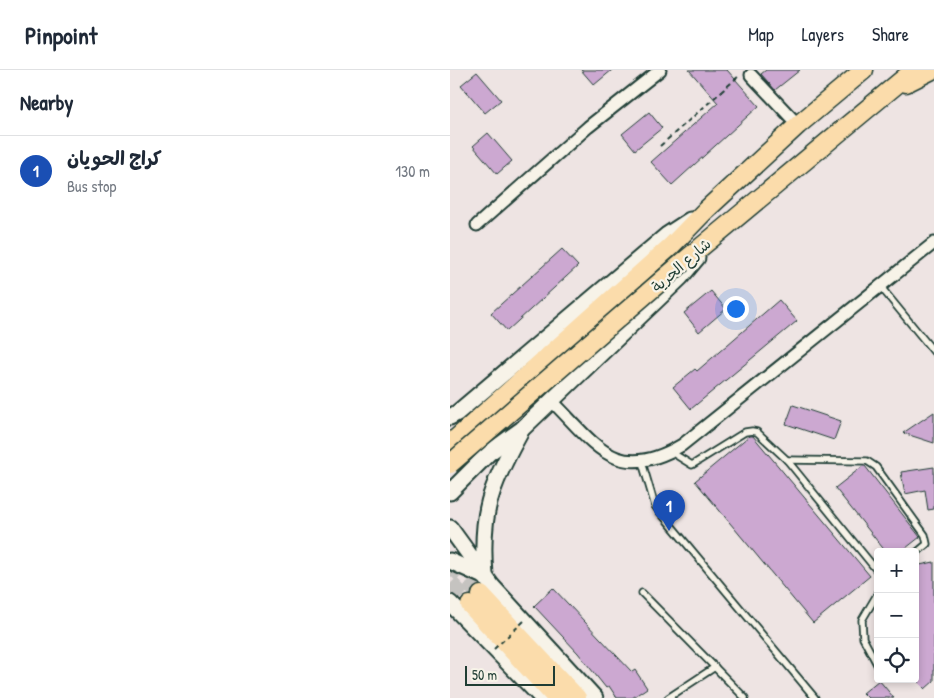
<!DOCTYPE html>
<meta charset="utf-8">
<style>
body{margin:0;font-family:"Patrick Hand","Playpen Sans Arabic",sans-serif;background:#f6f6f7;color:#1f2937}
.controls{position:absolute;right:15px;bottom:15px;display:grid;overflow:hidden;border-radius:5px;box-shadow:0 2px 8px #0003}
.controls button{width:45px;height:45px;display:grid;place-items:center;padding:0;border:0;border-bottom:1px solid #e0e1e3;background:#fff;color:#1f2937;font:25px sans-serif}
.scale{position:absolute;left:15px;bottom:12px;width:90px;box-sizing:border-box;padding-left:5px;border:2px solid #1f3d34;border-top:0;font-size:14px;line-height:18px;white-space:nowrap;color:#1f3d34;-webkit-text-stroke:4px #f7f3e8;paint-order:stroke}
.you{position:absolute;left:285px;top:238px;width:18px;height:18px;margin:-12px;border:4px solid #fff;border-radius:50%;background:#1a73e8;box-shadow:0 0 0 8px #1a73e833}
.badge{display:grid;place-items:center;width:32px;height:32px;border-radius:50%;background:#0b8043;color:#fff;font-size:16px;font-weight:700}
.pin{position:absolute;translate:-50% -41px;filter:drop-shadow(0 1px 2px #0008)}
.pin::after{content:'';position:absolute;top:26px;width:18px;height:15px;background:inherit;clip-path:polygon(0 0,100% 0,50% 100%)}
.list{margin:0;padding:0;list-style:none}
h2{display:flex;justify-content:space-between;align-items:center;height:65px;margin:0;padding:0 20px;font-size:21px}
h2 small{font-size:16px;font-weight:400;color:#747a83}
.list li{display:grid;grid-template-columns:32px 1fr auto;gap:15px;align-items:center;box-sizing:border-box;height:70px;padding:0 20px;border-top:1px solid #e0e1e3}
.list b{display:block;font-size:19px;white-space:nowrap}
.list p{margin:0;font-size:16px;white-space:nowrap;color:#747a83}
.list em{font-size:16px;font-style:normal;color:#747a83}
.icon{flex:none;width:28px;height:28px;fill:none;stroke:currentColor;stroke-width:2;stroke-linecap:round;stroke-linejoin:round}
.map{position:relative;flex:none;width:484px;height:628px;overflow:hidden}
header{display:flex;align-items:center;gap:30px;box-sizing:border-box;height:70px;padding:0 25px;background:#fff;border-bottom:1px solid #e0e1e3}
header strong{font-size:24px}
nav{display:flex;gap:28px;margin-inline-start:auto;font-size:18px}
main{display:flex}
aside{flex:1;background:#fff}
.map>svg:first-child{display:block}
.building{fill:#cca8d1;stroke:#1f3d34}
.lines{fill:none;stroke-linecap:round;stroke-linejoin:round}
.trunk-tunnel{stroke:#c5c3c0;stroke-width:18;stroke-dasharray:18 9;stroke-linecap:butt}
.service-casing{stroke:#1f3d34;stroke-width:9}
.minor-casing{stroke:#1f3d34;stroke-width:15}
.secondary-casing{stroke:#1f3d34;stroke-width:19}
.trunk-casing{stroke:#1f3d34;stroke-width:21}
.path{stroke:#1f3d34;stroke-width:2;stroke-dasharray:5 4;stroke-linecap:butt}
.service{stroke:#f7f3e8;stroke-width:5.5}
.minor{stroke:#f7f3e8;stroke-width:11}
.secondary{stroke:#f7f3e8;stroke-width:15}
.trunk{stroke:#fbdcab;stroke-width:18}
.trunk-bridge-casing{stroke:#1f3d34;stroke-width:21;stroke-linecap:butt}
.path-bridge{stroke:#1f3d34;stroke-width:2;stroke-dasharray:5 4;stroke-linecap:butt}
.trunk-bridge{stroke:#fbdcab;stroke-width:18}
.labels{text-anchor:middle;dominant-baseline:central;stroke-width:4.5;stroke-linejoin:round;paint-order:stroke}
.street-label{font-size:15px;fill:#1f3d34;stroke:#f7f3e8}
</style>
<header>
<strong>Pinpoint</strong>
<nav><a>Map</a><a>Layers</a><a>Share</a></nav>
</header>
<main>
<aside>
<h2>Nearby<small></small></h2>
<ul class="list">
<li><span class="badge" style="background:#1a4fb4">1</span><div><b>كراج الحويان</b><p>Bus stop</p></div><em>130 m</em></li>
</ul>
</aside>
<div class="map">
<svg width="484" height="628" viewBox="0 0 484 628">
<rect width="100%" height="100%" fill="#eee4e3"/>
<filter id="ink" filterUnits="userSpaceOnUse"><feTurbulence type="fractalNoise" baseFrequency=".02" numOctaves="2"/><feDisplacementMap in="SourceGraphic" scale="10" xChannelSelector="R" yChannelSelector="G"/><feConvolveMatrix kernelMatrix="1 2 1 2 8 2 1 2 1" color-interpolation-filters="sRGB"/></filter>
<g filter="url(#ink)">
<g class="building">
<polygon points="131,0 162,0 144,15"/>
<polygon points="239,0 277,0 309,36 222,115 201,92 268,33"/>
<polygon points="316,0 350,0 325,20 311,4"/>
<polygon points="27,2 51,30 35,43 11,15"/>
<polygon points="199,42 212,58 185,80 172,64"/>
<polygon points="38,63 62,91 47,104 23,76"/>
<polygon points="112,179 128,196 57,261 41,243"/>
<polygon points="261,221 276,239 249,262 234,243"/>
<polygon points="329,230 347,251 241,339 223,317 245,299 247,301"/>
<polygon points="343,335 391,351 384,370 336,354"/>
<polygon points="484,342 484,373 453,363"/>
<polygon points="299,366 303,366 420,506 363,553 245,411"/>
<polygon points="413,396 415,396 470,467 451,482 436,482 385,418"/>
<polygon points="484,397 484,439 478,440 475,420 455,424 451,402"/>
<polygon points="484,492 484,611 475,619 465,609 465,496"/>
<polygon points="103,518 182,602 185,600 197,618 182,628 167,628 159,616 156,618 128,583 84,536"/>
<polygon points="429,610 444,628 418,628 413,623"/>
</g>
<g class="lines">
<g class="trunk-tunnel">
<polyline points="0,492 31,525"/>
<polyline points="0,514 20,535"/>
</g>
<defs>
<g id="service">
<polyline points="430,216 484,282"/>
<polyline points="221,382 242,395 295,362 302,361 307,362 337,390 428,502"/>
<polyline points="337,390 417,391 426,397 475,465 477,474 465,484"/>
<polyline points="192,392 205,436 365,628"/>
<polyline points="192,523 295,628"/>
<polyline points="428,523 412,550 413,568 428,596"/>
<polyline points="218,628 265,597"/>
</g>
<g id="minor">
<polyline points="301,5 348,55"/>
<polyline points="27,155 138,57 210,0"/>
<path d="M102,331C146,375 166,414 232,375L484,173"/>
</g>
<g id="secondary">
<polyline points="0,347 7,343 217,165 240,150"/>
<polyline points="0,422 39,383 72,359 231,207 247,188"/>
<polyline points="0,458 42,516 145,628"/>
<polyline points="0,491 31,505"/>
<path d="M35,505C30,443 40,417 70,363"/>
<polyline points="0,533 92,628"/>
</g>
<g id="trunk">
<polyline points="456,13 482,0"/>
<polyline points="232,193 464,0"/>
<polyline points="0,374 221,176 256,140 348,55 414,0"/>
<polyline points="31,525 127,628"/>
<polyline points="20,535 106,628"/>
</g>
</defs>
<use href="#service" class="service-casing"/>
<use href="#minor" class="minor-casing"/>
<use href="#secondary" class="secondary-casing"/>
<use href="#trunk" class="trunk-casing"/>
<polyline class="path" points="210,76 289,6"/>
<use href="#service" class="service"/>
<use href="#minor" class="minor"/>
<use href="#secondary" class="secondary"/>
<use href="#trunk" class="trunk"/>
<defs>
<polyline id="trunk-bridge" points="0,394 232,193"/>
</defs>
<use href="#trunk-bridge" class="trunk-bridge-casing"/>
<polyline class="path-bridge" points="44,579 74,551"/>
<use href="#trunk-bridge" class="trunk-bridge"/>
</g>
</g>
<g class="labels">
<g class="street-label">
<text transform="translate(231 195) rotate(-41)">شارع الحرية</text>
</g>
</g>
</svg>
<div class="controls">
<button>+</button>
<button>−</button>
<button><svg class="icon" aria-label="locate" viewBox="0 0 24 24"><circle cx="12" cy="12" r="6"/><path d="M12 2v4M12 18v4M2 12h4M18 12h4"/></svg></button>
</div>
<div class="scale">50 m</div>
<div class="you"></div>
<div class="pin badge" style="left:219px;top:461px;background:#1a4fb4">1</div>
</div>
</main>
